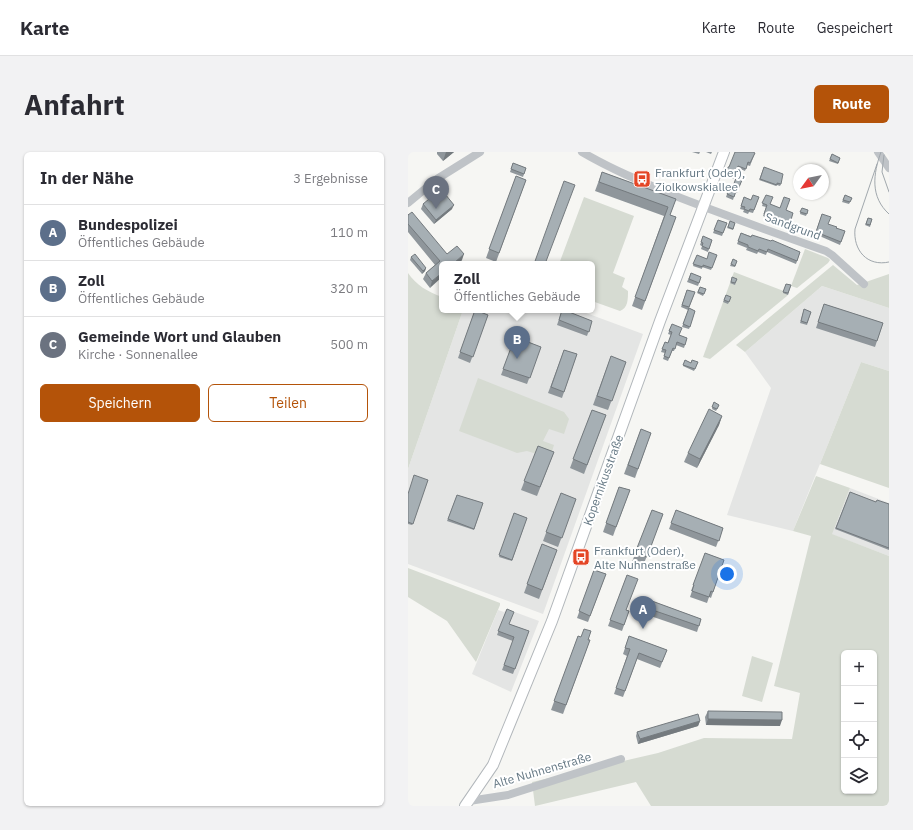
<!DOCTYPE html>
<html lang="de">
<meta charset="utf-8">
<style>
body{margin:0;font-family:"IBM Plex Sans",sans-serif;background:#f2f2f3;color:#2b2b33}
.controls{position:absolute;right:12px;bottom:12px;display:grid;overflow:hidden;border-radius:6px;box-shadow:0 1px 3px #0004}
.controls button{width:36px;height:36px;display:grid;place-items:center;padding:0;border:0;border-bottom:1px solid #e1e1e2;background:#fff;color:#2b2b33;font:20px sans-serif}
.compass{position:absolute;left:385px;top:12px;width:36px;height:36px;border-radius:50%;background:#fff;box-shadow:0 1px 3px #0004;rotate:237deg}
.you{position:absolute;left:319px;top:422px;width:14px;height:14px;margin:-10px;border:3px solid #fff;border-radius:50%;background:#1a73e8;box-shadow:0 0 0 6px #1a73e833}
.badge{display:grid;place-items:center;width:26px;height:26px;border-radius:50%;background:#b45309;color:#fff;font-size:13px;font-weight:700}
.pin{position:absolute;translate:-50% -33px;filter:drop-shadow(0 1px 2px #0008)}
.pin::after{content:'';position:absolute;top:21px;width:14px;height:12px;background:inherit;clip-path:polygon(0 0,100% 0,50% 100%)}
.popup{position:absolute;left:31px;top:109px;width:156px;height:52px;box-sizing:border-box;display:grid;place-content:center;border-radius:6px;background:#fff;filter:drop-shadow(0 1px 3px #0005);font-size:13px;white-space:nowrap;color:#7c7c81}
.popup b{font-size:15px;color:#2b2b33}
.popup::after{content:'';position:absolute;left:50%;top:100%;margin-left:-8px;border:8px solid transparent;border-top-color:#fff}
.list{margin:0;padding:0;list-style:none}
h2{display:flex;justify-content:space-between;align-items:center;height:52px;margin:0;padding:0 16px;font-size:17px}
h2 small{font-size:13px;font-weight:400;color:#7c7c81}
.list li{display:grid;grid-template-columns:26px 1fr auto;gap:12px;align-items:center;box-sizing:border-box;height:56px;padding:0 16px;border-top:1px solid #e1e1e2}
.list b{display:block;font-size:15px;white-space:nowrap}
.list p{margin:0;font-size:13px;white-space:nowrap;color:#7c7c81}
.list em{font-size:13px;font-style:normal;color:#7c7c81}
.actions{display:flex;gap:8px;padding:12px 16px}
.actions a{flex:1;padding:9px 0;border:1px solid #b45309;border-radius:6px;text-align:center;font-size:14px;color:#b45309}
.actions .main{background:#b45309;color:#fff}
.icon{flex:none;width:22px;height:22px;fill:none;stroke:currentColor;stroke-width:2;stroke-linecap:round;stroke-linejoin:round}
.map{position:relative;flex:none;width:481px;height:654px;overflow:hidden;border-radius:6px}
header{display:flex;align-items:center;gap:24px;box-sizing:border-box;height:56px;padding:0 20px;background:#fff;border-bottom:1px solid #e1e1e2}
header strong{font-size:19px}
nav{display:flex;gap:22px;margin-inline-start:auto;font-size:14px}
.intro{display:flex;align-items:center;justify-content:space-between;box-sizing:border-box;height:96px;padding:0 24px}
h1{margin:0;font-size:28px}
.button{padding:10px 18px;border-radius:6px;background:#b45309;color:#fff;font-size:14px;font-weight:700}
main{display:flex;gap:24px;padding:0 24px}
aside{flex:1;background:#fff;border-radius:6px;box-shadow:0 1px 3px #0004}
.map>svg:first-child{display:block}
.built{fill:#e4e5e4}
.green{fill:#d6dbd2;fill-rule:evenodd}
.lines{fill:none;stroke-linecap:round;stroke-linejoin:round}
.major-casing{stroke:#b2b7bb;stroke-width:12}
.minor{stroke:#bfc3c7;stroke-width:8}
.major{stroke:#fff;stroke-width:10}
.tram{stroke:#a0a7ac;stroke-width:1}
.wall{fill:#8f969b}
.shaded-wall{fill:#747a7e}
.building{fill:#a6afb4;stroke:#747a7e}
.labels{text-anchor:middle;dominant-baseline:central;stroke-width:4;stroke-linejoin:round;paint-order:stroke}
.poi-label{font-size:12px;fill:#657884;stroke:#fff;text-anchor:start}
.street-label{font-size:12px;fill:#657884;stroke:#fff}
</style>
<header>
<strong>Karte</strong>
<nav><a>Karte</a><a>Route</a><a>Gespeichert</a></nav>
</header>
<div class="intro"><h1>Anfahrt</h1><a class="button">Route</a></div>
<main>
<aside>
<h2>In der Nähe<small>3 Ergebnisse</small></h2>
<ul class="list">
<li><span class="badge" style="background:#5c6f8a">A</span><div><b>Bundespolizei</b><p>Öffentliches Gebäude</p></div><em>110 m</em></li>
<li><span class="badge" style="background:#5c6f8a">B</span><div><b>Zoll</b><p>Öffentliches Gebäude</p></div><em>320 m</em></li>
<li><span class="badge" style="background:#6b7280">C</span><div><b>Gemeinde Wort und Glauben</b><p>Kirche · Sonnenallee</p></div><em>500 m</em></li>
</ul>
<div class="actions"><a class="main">Speichern</a><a>Teilen</a></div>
</aside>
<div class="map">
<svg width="481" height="654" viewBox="0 0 481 654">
<rect width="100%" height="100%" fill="#f6f6f3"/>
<g class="built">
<polygon points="414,134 481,156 481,219 453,210 385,379 319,363 363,236 337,200"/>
<polygon points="55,158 170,158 235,182 135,462 0,412 0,317"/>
<polygon points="442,336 481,351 481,404 423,382"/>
<polygon points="99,457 131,469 103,540 64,522 90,458 96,460"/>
</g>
<g class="green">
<path d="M176,45L226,64L205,121L217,126L214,135L220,139C220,147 220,156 212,159L184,149V112H151Z"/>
<polygon points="397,97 420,106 422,108 420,111 389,136 383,134"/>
<polygon points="425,113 449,133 481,122 481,156 414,134 337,200 328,193"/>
<polygon points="326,120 381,141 379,144 302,207 295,205"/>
<path d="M0,121C8,133 20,140 34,145V158H55L0,317Z"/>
<polygon points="453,210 481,219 481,336 412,312"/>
<polygon points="70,226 156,260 161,267 156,282 141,277 135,289 146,293 142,306 119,299 109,301 51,279"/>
<path d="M408,324L442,336L424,382L481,404V654H243L228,630L127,654L124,630L250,601L296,586L384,587L392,541L366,534L403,384L385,379ZM436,501H466V639H436Z"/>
<polygon points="0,416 92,451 92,453 68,510 39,469 0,445"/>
<polygon points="344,504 365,511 354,550 334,544"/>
</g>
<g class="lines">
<defs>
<polyline id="major" points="57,654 85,613 144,469 252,169 316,0"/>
</defs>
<use href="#major" class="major-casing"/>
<g class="minor">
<path d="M174,0C203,17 234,30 265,43C316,63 367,81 418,99L424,103L456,132"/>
<polyline points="470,0 481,16"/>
<polyline points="0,51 29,27 72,0"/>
<polyline points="61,649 100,643 213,607"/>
</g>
<use href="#major" class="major"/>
<g class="tram">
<path d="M473,0C465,22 462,45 481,62"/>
<polyline points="476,3 474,20 481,40"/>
<path d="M469,12L447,77C445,98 459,115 481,110"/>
</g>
</g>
<g class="wall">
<polygon points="29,0 46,0 35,9 29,2"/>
<polygon points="284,0 292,0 291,2"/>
<polygon points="298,0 304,0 303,2"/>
<polygon points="347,1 342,14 339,13 337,19 330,16 326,27 317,23 320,15 321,15"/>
<polygon points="424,2 432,6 430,12 421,9"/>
<polygon points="105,11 118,16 115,25 102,20"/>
<polygon points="356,15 373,32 372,34 369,33 368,34 351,28"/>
<polygon points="194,20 268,47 262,63 268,65 234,158 224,154 256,64 187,39"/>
<polygon points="108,24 118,28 88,110 78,106"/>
<polygon points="334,28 329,41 327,41 325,48 318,45 319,42"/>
<polygon points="358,43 362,52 385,61 381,73 355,64 358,55 354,54"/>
<polygon points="437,43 444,46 441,52 434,50"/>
<polygon points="336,45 343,48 351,45 345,61 341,60 340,62 335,60 336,58 332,57"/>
<polygon points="15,52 44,57 26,72 13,57"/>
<polygon points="394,56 400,58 398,64 392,62"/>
<polygon points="0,62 39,102 54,108 50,112 34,112 22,136 15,127 18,121 27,113 0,80"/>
<polygon points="414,62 420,72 428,76 437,79 432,93 407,82"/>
<polygon points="460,66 464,67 462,75 457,73"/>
<polygon points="310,68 319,71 314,84 305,81"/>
<polygon points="322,69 327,71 325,78 319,76"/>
<polygon points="333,81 392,100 388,112 359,100 358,103 350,100 349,102 338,98 339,96 329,92"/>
<polygon points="295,84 304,88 300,100 293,97 294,94 292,93"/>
<polygon points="289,103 299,107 309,103 303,118 294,115 294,117 285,114"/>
<polygon points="3,105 18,116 17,119 14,122 2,108"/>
<polygon points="325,107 329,109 327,115 322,114"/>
<polygon points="283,121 293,125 290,134 279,130"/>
<polygon points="329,127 327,133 322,131 323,130"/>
<polygon points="378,132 383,133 380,143 375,141"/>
<polygon points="292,135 298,137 295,144 289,141"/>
<polygon points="279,138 287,140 281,156 287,159 281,177 274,175 280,158 273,155"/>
<polygon points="318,143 323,145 320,152 315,150"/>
<polygon points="416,152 475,171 467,195 408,176"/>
<polygon points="396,157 403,160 399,173 392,171"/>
<polygon points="67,158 80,163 62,211 50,206"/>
<polygon points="154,158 184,169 179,184 149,173"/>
<polygon points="264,172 271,183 279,186 276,196 268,193 266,199 264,199 260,209 255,207 257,201 253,200 257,190 260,191 263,183 260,182"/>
<polygon points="107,185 133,195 119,232 93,223"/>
<polygon points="156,198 169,202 154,246 140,241"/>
<polygon points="203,204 218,210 200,258 185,253"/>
<polygon points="277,208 283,211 290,210 286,219 275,214"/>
<polygon points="306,250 311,253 308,259 304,257"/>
<polygon points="184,258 198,263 176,322 162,316"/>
<polygon points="314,264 311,273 289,316 276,310 280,301"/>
<polygon points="233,277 243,281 227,326 216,322"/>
<polygon points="130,294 146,300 129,344 113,338"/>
<polygon points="20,328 4,373 0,372 0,342"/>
<polygon points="211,335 222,338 205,384 195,380"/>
<polygon points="442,340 468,350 481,352 481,398 427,377"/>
<polygon points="153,341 168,347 150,395 135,389"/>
<polygon points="49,343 75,351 66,378 39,369"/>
<polygon points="244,358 255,362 235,414 224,410"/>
<polygon points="268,358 315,376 308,395 261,377"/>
<polygon points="106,361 119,366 104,409 91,405"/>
<polygon points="134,392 149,398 131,447 116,441"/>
<polygon points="297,401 316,408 303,446 301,445 299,451 282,445 284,439 283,439"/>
<polygon points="186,418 198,422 180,470 169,466"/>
<polygon points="219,423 218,458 221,459 214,479 200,474"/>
<polygon points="233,445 293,467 289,480 228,459"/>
<polygon points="99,457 101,472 121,479 105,522 94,518 105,489 89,483"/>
<polygon points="170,484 182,488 155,562 143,558"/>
<polygon points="221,484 259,498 252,516 229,507 215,545 206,542 219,504 215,502"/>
<polygon points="300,559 372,574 298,573 297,565"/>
<polygon points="292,569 290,574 230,592 228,584 229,580"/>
</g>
<g class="shaded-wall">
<polygon points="38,0 46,0 35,9"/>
<polygon points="46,53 44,57 26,72 28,68"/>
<polygon points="56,102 54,108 50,112 45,112"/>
<polygon points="18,116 17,119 14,122 15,119"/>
<polygon points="34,121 34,125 22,136 24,129"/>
<polygon points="314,264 311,273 289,316 292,307"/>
<polygon points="300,567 374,568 372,574 298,573"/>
<polygon points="292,569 290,574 230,592 232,587"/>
</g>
<g class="building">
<polygon points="327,0 345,0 347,1 342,11 340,10 338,17 330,14 327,24 318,21 320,15 321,15"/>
<polygon points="424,2 432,6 430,11 422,7"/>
<polygon points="105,11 118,16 116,22 103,17"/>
<polygon points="356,15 375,22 373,32 369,31 369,33 352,27"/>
<polygon points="194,20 268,47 262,63 268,65 237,149 227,145 260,55 191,30"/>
<polygon points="108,24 118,28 91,101 81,97"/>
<polygon points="328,26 334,28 329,40 324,37"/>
<polygon points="156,29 167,33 137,112 126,112"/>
<polygon points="33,37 46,53 28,68 15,52"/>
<polygon points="322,37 328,39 326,45 319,42"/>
<polygon points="345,43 351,45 346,58 342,57 341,59 336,57 337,55 333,54 336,45 343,48"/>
<polygon points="358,43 365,45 362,52 372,56 376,45 382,47 378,58 385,61 382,71 356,62 359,53 354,51"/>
<polygon points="437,43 444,46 442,50 435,48"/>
<polygon points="394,56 400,58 399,62 392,60"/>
<polygon points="4,60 39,102 49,94 56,102 45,112 34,112 34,121 24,129 18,121 32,109 0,72 0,62 0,63"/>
<polygon points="414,62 423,65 420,72 429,75 428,76 437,79 433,90 408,80"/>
<polygon points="460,66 464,67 462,73 458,72"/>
<polygon points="310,68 319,71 315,81 306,78"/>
<polygon points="322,69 327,71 325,77 320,75"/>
<polygon points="333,81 343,85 344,83 363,89 364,88 392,100 389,109 360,97 359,100 351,97 350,99 340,95 340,93 330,89"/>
<polygon points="295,84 304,88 301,97 294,94 295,91 293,90"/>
<polygon points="301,100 309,103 304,116 295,113 295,115 285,112 289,103 299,107"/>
<polygon points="7,102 18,116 15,119 3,105"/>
<polygon points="325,107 329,109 327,114 323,112"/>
<polygon points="283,121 293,125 291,131 281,127"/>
<polygon points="324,125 329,127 327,131 323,130"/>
<polygon points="378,132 383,133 380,141 375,140"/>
<polygon points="292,135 298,137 296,142 290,140"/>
<polygon points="279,138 287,140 281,155 274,153"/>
<polygon points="318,143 323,145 321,150 316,148"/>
<polygon points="416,152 475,171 469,189 410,170"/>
<polygon points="281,156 287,159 282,175 275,172"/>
<polygon points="396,157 403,160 399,171 393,169"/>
<polygon points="67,158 80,163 65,205 52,200"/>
<polygon points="154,158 156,158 184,169 181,180 151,168"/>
<polygon points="264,172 274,176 271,183 279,186 277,193 269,190 267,197 265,196 261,206 256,204 258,198 254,197 257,190 260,191 264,180 261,179"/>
<polygon points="107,185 133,195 122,226 95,217"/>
<polygon points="156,198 169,202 156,240 143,235"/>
<polygon points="203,204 218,210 204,249 189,244"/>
<polygon points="277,208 283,211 284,208 290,210 287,217 275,213"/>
<polygon points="306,250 311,253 309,257 304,255"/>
<polygon points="301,257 314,264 292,307 280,301"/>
<polygon points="184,258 198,263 179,313 165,307"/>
<polygon points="233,277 243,281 230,317 220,313"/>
<polygon points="130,294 146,300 132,335 116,329"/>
<polygon points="6,323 20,328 5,372 0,370 0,342"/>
<polygon points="211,335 222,338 208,375 198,371"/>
<polygon points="442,340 468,350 469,348 481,352 481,396 428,376"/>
<polygon points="153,341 168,347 154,386 138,380"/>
<polygon points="49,343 75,351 66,377 40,367"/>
<polygon points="244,358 255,362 239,405 227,401"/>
<polygon points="268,358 315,376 311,389 263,371"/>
<polygon points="106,361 119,366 104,408 91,403"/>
<polygon points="134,392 149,398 134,438 119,432"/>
<polygon points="297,401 316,408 305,440 303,439 301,445 284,439 286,433 285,433"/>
<polygon points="186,418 198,422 182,464 171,459"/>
<polygon points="219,423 230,427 218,458 221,459 216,473 202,468"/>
<polygon points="233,445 293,467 291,474 230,453"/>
<polygon points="99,457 106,460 101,472 121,479 107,517 96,513 106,485 90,479"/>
<polygon points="176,477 183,479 180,488 182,488 158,553 146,549 170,484 173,485"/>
<polygon points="221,484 259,498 254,510 231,501 217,539 208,536 222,497 217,496"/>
<polygon points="300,559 374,560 374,568 300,567"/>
<polygon points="290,562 292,569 232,587 229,580"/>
</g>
<defs>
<symbol id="bus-square" viewBox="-11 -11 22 22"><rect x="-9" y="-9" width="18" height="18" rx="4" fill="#e44525" stroke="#fff"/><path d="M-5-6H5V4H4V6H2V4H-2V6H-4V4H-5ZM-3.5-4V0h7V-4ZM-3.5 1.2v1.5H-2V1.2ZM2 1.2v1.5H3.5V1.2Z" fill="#fff"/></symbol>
</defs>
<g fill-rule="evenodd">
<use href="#bus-square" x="224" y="17" width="20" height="20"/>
<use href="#bus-square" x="163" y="395" width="20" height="20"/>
</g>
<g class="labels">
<g class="poi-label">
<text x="247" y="20">Frankfurt (Oder),<tspan x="247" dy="14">Ziolkowskiallee</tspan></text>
<text x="186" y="398">Frankfurt (Oder),<tspan x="186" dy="14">Alte Nuhnenstraße</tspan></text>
</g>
<g class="street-label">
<text transform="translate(385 74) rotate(20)">Sandgrund</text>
<text transform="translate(195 328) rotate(-70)">Kopernikusstraße</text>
<text transform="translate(134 618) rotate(-16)">Alte Nuhnenstraße</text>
</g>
</g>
</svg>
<div class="controls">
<button>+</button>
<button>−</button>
<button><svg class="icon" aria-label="locate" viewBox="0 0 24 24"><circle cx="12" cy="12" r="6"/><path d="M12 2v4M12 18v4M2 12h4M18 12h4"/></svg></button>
<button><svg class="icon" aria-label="layers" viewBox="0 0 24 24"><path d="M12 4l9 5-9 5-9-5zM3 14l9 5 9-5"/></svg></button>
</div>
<svg class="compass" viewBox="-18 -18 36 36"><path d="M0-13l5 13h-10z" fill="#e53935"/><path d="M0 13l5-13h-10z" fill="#7c7c81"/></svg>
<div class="you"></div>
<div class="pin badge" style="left:235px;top:477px;background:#5c6f8a">A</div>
<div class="pin badge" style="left:109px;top:207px;background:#5c6f8a">B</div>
<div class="popup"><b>Zoll</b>Öffentliches Gebäude</div>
<div class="pin badge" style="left:28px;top:57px;background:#6b7280">C</div>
</div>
</main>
